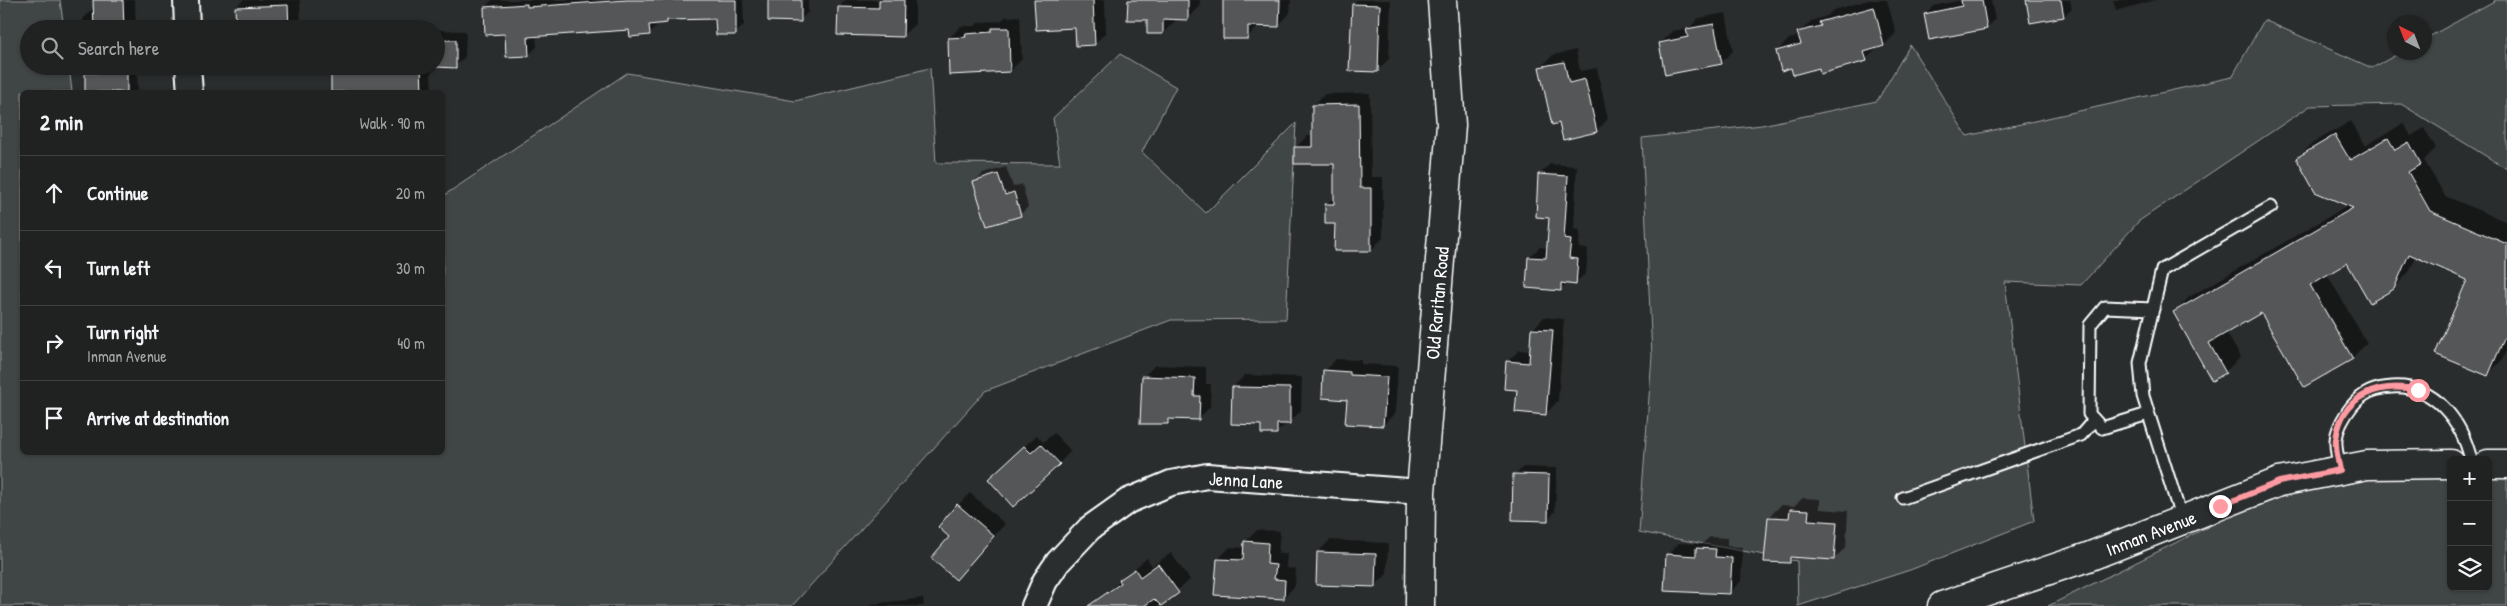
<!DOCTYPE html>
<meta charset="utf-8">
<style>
body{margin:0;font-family:"Patrick Hand",sans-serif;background:#2d2f2f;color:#f1f3f6}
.controls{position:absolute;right:15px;bottom:15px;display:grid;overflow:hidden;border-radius:8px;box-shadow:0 1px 4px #0004}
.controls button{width:45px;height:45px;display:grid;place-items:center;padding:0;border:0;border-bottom:1px solid #3d3f40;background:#202222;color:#f1f3f6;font:25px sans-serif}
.compass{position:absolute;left:2387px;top:15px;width:45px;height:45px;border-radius:50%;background:#202222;box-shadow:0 1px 4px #0004;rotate:318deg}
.stop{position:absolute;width:15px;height:15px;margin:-11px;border:4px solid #ff9aa2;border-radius:50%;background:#fff}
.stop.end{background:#ff9aa2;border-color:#fff;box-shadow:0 1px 5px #0008}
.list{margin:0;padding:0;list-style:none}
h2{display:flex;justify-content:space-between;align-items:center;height:65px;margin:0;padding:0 20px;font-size:21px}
h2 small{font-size:16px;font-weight:400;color:#a2a4a5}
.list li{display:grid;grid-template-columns:32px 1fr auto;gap:15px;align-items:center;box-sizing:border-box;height:75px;padding:0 20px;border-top:1px solid #3d3f40}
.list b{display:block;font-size:19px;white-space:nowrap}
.list p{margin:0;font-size:16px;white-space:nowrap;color:#a2a4a5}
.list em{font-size:16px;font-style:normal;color:#a2a4a5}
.icon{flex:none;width:28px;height:28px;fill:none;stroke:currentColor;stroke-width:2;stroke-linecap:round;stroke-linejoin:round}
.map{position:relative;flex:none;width:2507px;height:606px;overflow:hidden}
.search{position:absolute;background:#202222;box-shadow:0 1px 4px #0004;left:20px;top:20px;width:425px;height:55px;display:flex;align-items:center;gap:12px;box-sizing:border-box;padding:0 18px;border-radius:28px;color:#a2a4a5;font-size:19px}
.panel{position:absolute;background:#202222;box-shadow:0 1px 4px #0004;left:20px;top:90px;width:425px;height:365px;border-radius:8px}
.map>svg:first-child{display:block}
.green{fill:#414445;stroke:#a0a2a2}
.shadow{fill:#0007;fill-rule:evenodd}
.building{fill:#555758;stroke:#fff}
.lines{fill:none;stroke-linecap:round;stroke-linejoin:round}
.lane-casing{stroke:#fff;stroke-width:15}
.street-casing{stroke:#fff;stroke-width:28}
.secondary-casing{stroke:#fff;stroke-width:31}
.lane{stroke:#2a2d2e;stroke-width:11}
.street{stroke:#2a2d2e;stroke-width:24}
.secondary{stroke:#2a2d2e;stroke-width:28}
.route{stroke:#ff9aa2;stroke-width:6}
.labels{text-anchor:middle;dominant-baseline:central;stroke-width:4.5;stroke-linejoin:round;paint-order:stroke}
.street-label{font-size:19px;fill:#fff;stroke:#2a2d2e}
</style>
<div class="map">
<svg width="2507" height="606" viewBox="0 0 2507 606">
<rect width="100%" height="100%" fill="#2a2d2e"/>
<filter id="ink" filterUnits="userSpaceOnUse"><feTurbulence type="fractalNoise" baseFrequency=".02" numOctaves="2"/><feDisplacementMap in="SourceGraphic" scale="10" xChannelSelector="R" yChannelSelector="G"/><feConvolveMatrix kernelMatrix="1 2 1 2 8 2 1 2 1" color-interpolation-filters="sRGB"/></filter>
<g filter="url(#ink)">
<g class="green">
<polygon points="0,0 60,0 64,29 29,29 29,66 69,66 72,92 22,92 22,452 442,452 443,196 627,73 795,101 930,68 936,163 1060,164 1053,118 1120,54 1176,87 1142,152 1206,213 1296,123 1286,319 1171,320 985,391 792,606 0,606"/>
<polygon points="2496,0 2507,0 2507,169 2401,104 2310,106 2139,221 2081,285 2005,282 2034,521 1910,570 1798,606 1797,561 1639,532 1652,356 1642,138 1762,125 1877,101 1910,45 1967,136 2232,77 2264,20 2372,68 2400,53 2424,52 2425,39"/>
<polygon points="2507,476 2507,606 2048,606 2266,498 2372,479 2451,477 2451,587 2488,587 2488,477"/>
</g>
<g class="shadow">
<polygon points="94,0 135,0 136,29 83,29 83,19 94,7"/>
<polygon points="243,0 300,0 301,29 237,29 236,7"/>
<polygon points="492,0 743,0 744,25 736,33 717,18 670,19 667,22 657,23 657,26 649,34 630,29 536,35 537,47 529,55 485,7"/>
<polygon points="770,0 808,0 808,12 800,20"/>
<polygon points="846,0 915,0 915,24 903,35 839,7"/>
<polygon points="1036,0 1105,0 1106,32 1095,44 1076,27"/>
<polygon points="1129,0 1200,0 1200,7 1188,18 1175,18 1175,21 1163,33"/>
<polygon points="1225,0 1291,0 1290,13 1279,25 1259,26 1247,38"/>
<polygon points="1357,0 1391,0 1389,59 1377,71 1353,4"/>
<polygon points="1869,0 1887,0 1896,33 1884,45 1878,47 1866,59 1820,66 1792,67 1777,51 1789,39 1800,36 1799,33 1811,21 1827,16 1833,10"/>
<polygon points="1962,0 1991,0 1995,20 1986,28 1925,14 1933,6"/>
<polygon points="2027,0 2070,0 2072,8 2064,16"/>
<polygon points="2113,0 2156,0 2116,11"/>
<polygon points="1726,13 1733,51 1721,63 1660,43 1672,31 1689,28 1699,18"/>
<polygon points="1020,16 1022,59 1010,71 949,38 961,26 975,26 979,22 1001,21 1005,17"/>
<polygon points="436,30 466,31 465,57 455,66 438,66 431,73 432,92 332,92 332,66 436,66"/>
<polygon points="1576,50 1580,71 1597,68 1608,119 1596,131 1560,122 1541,67 1553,55"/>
<polygon points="86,66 137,66 138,92 86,92"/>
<polygon points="1370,93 1371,177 1383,177 1383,238 1371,250 1336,223 1326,205 1335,196 1335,162 1295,148 1307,136 1313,136 1313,106 1325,94"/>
<path d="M2351,121L2365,146L2404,123L2411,136L2424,128L2436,148L2424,160L2445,196L2507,222V349L2502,360L2487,375L2468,279L2416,256L2409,272L2394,288L2348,261L2327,274L2367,343L2352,358L2261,311L2226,332L2241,357L2225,372L2174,313L2189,297L2349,205L2297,158L2313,143ZM2308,279L2352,355H2349L2306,280Z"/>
<polygon points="1550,164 1577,166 1574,229 1580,230 1579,248 1588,249 1586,273 1575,283 1567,283 1560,290 1529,257 1540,247 1548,248 1551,216 1539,175"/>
<polygon points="1006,167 1013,187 1022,184 1028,207 1020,215 975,182 983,174"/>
<polygon points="1544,317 1564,319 1558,401 1546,413 1518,389 1507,362 1519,350 1531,351 1533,329"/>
<polygon points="1336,359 1361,360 1361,364 1398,366 1395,413 1383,425 1349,399 1325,371"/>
<polygon points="1155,365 1206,367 1206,384 1211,384 1210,407 1198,419 1172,418 1167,423 1143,377"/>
<polygon points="1245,375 1302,377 1301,411 1276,433 1262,424 1233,387"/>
<polygon points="1054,433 1071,451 1059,463 1001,467 1037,435 1043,442"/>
<polygon points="1523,467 1557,468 1555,512 1547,520 1515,475"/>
<polygon points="970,493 1005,524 956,578 951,536 958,505"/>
<polygon points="1803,498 1820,499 1820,509 1848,511 1846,547 1834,559 1796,556 1789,562 1769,517 1781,505 1794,506"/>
<polygon points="1257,530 1280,531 1278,553 1287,554 1286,568 1296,569 1295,586 1283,598 1218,559 1230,547 1245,548 1245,542"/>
<polygon points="1710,537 1727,538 1727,546 1743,547 1741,581 1729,593 1667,555 1679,543 1702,544"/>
<polygon points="1330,540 1388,543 1387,574 1375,586 1318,552"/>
<polygon points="1171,553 1190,580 1158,606 1098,606 1095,602 1147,558 1152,566"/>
<polygon points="923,598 924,606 870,606 872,604"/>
</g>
<g class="building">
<polygon points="93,0 123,0 124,29 94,29"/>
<polygon points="627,0 736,0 736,35 716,35 715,19 667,20 667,23 649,25 650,35 630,37 629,30 528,37 529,56 506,57 505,34 485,35 484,7 527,4 527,7"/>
<polygon points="768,0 801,0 801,22 768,21"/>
<polygon points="879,0 904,0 903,37 837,35 838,7 879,8"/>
<polygon points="1034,0 1093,0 1095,45 1076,46 1075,28 1036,30"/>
<polygon points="1128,0 1188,0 1188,20 1163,19 1163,34 1147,34 1147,20 1127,20"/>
<polygon points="1223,0 1280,0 1279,27 1248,26 1248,39 1223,39"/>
<polygon points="1961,0 1982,0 1987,29 1929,40 1924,14 1962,6"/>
<polygon points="2026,0 2061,0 2064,17 2030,23"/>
<polygon points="1352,4 1380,5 1378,72 1349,71"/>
<polygon points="288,5 289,29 236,29 235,7"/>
<polygon points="1874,7 1884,46 1864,52 1867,61 1820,74 1819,68 1793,75 1791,68 1781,71 1776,51 1801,44 1797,32 1821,26 1819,22"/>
<polygon points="1714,24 1722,64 1665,75 1659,43 1688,37 1686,29"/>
<polygon points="992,28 1009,28 1010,72 949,75 948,38 966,37 965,34 992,32"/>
<polygon points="436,40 456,40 456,68 436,67"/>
<polygon points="1564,62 1569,83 1585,79 1597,132 1563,140 1559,123 1552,125 1539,67"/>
<polygon points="331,66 421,66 422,92 331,92"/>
<polygon points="127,72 127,92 85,92 85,73"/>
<polygon points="1359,104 1360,188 1371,188 1371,251 1334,251 1335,224 1325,224 1325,204 1334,204 1334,164 1294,164 1294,147 1312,147 1312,105"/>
<polygon points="2335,135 2350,160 2388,138 2395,150 2409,142 2421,164 2408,172 2430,211 2507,244 2507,332 2488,376 2435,354 2467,280 2409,254 2394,289 2370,303 2347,263 2310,285 2353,359 2304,387 2261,313 2209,343 2226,373 2212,381 2173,312 2353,208 2315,192 2296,158"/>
<polygon points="998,174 1005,195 1014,192 1021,216 987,226 973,182"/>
<polygon points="1538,174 1568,176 1564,239 1571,240 1569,258 1578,259 1576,285 1561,283 1561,291 1526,288 1528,257 1546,258 1549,218 1536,217"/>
<polygon points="1531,329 1553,330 1546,415 1515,412 1517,390 1504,389 1506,361 1529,363"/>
<polygon points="1323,370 1350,372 1350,375 1387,377 1383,426 1345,424 1347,400 1322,398"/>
<polygon points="1142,376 1195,378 1194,396 1200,396 1199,420 1168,419 1168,424 1140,424"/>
<polygon points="1232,387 1290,388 1290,424 1277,424 1277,434 1261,434 1261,425 1231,424"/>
<polygon points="1041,444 1060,464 1013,507 988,479 1024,446 1031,453"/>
<polygon points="1513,474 1549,475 1548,521 1512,520"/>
<polygon points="957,504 994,536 956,580 931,558 949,537 938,527"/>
<polygon points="1790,509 1809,510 1808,520 1837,522 1834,560 1790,557 1790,563 1764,562 1768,517 1789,518"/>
<polygon points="1244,541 1268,543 1267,564 1276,565 1274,579 1285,580 1284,599 1214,595 1217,559 1243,560"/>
<polygon points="1696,548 1716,549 1715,557 1732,558 1730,594 1664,591 1666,554 1696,556"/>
<polygon points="1317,552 1376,554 1375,587 1316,585"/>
<polygon points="1158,564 1179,593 1161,606 1154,599 1144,606 1088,606 1121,583 1119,580 1135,569 1140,577"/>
</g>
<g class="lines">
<defs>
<g id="lane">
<polyline points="2148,414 2102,428 2089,414 2090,325 2105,307 2153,309"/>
<path d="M2340,470C2339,461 2335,449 2336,440C2337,428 2345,415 2352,406C2363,393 2374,388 2392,387C2435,384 2462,422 2471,460"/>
<polyline points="1903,498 2081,435 2094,420"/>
<polyline points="2182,520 2143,396 2140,363 2162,270 2271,207"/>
</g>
<g id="street">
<polyline points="186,0 187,29"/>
<polyline points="188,66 190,92"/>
<polyline points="1034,606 1045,581 1058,562 1090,528 1128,501 1171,483 1207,476 1421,492"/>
</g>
<g id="secondary">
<polyline points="2488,464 2507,464"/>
<polyline points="1420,606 1421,492 1451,125 1442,0"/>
<polyline points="1942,606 2088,557 2279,482 2367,465 2451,464"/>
</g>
</defs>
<use href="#lane" class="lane-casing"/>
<use href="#street" class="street-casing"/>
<use href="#secondary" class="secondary-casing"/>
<use href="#lane" class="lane"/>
<use href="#street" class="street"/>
<use href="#secondary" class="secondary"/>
</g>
</g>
<g class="lines" filter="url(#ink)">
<path class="route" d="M2220,506L2279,482L2340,470C2338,461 2335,448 2336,439C2342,394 2380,382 2418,390"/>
</g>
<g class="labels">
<g class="street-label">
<text transform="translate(1437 303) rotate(-85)">Old Raritan Road</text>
<text transform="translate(1246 480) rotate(3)">Jenna Lane</text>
<text transform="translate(2151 533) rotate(-21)">Inman Avenue</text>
</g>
</g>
</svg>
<div class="controls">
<button>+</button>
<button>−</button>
<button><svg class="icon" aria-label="layers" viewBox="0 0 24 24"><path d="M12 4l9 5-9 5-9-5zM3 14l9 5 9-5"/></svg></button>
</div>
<svg class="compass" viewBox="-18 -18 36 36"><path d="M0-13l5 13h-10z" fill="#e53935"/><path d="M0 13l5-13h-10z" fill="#a2a4a5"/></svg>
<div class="stop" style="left:2418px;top:390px"></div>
<div class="stop end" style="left:2220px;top:506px"></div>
<div class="search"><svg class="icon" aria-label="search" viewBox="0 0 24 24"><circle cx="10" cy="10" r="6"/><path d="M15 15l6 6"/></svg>Search here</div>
<section class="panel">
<h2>2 min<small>Walk · 90 m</small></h2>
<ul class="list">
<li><svg class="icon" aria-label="ahead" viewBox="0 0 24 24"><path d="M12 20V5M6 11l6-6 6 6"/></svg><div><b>Continue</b></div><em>20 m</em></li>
<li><svg class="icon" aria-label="left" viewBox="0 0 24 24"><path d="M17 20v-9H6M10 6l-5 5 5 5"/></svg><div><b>Turn left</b></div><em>30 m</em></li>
<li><svg class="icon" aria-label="right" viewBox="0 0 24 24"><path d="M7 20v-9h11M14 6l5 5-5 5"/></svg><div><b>Turn right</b><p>Inman Avenue</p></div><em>40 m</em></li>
<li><svg class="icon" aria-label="arrive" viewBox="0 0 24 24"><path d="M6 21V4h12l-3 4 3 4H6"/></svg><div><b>Arrive at destination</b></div></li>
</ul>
</section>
</div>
